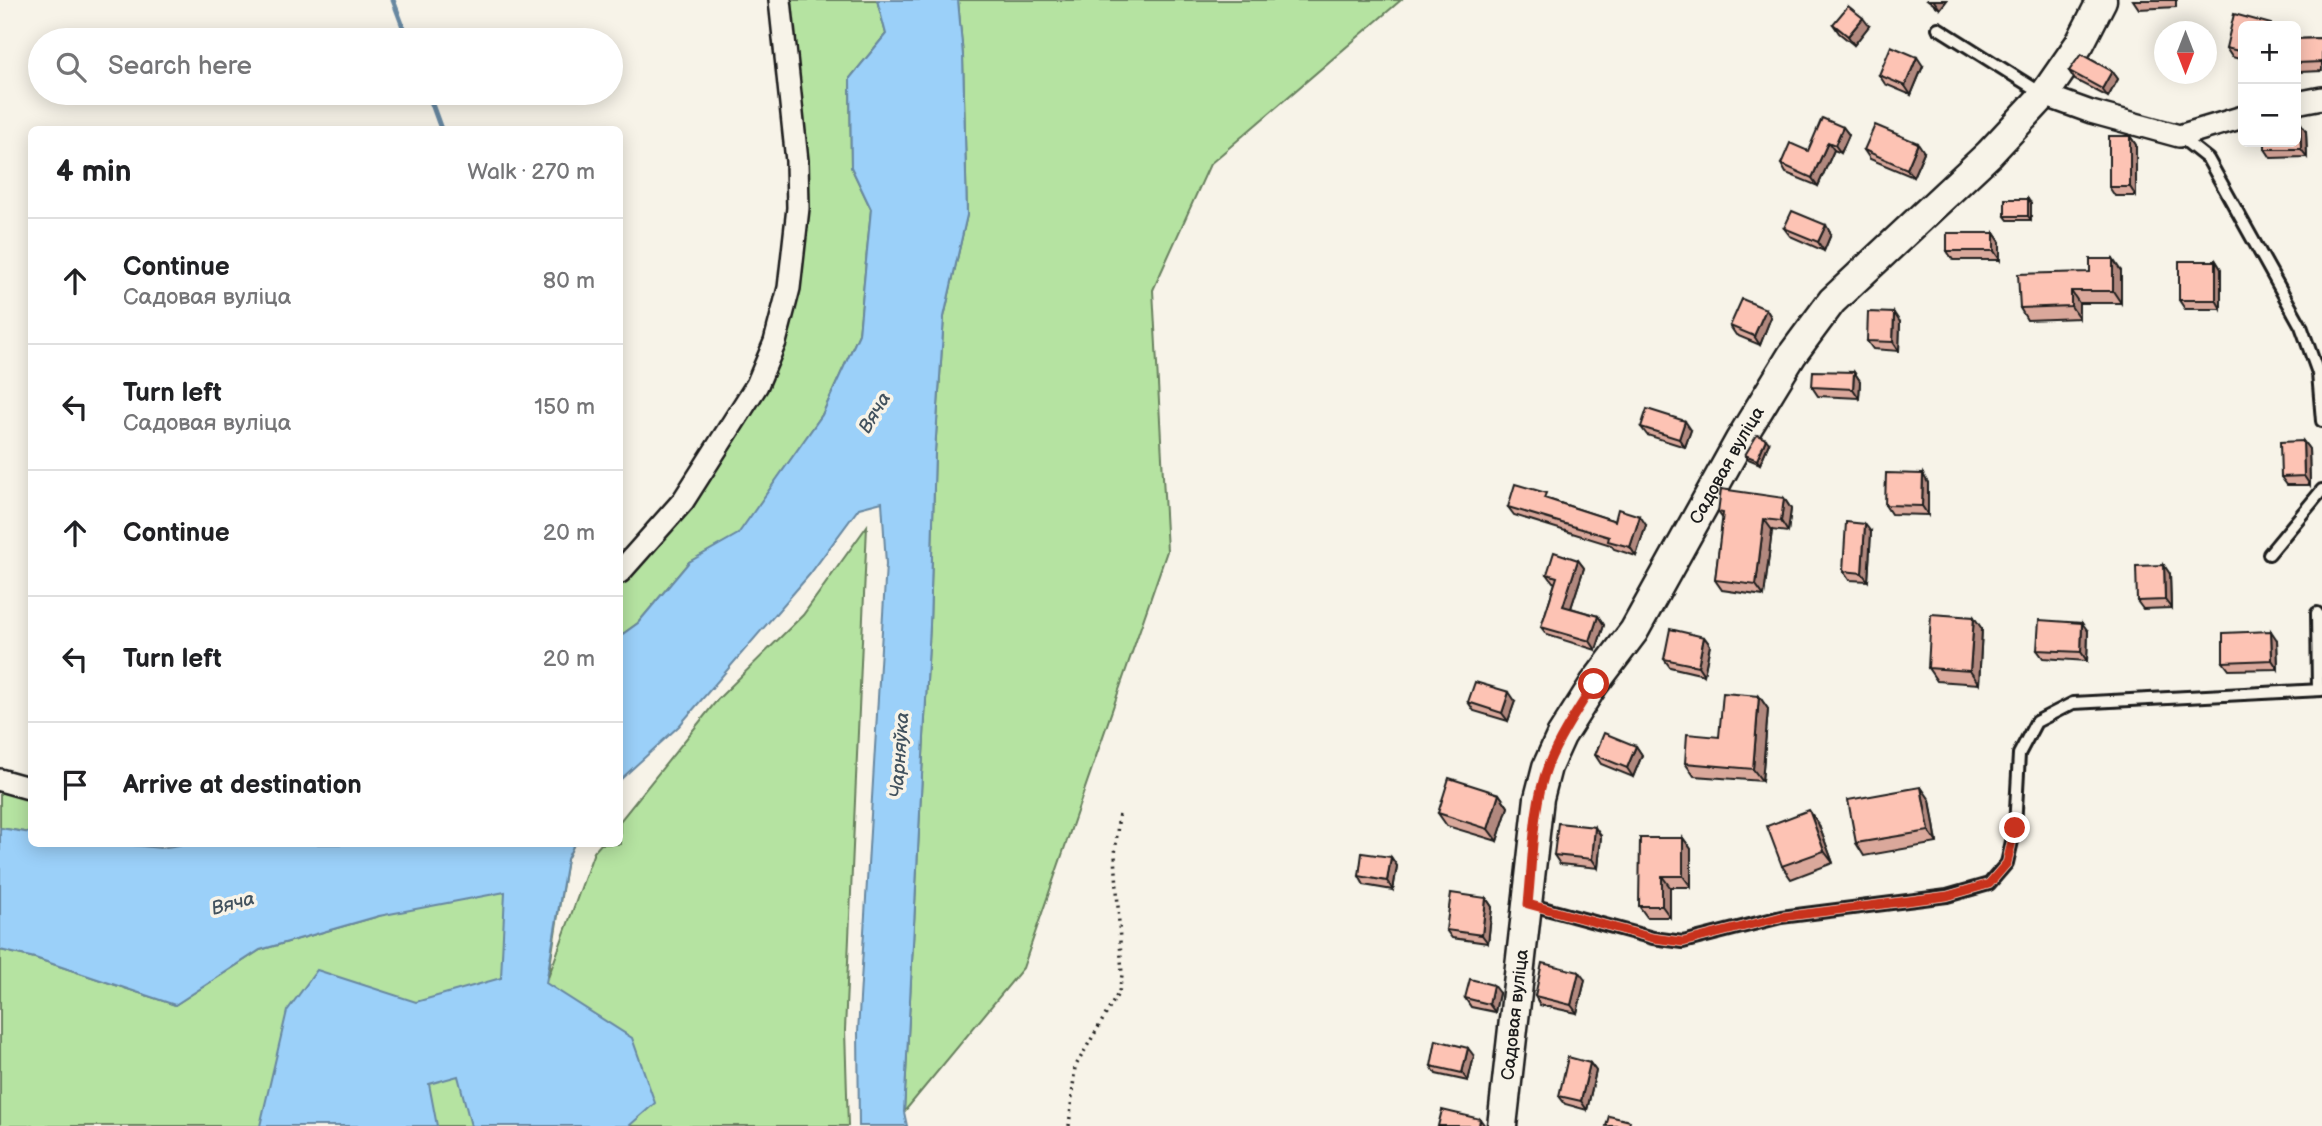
<!DOCTYPE html>
<meta charset="utf-8">
<style>
body{margin:0;font-family:"Balsamiq Sans",sans-serif;background:#f6f6f6;color:#202124}
.controls{position:absolute;right:21px;top:21px;display:grid;overflow:hidden;border-radius:10px;box-shadow:0 4px 18px #0003}
.controls button{width:63px;height:63px;display:grid;place-items:center;padding:0;border:0;border-bottom:2px solid #e0e0e0;background:#fff;color:#202124;font:35px sans-serif}
.compass{position:absolute;left:2154px;top:21px;width:63px;height:63px;border-radius:50%;background:#fff;box-shadow:0 4px 18px #0003;rotate:180deg}
.stop{position:absolute;width:21px;height:21px;margin:-16px;border:5px solid #c8321e;border-radius:50%;background:#fff}
.stop.end{background:#c8321e;border-color:#fff;box-shadow:0 2px 7px #0008}
.list{margin:0;padding:0;list-style:none}
h2{display:flex;justify-content:space-between;align-items:center;height:91px;margin:0;padding:0 28px;font-size:30px}
h2 small{font-size:23px;font-weight:400;color:#757577}
.list li{display:grid;grid-template-columns:46px 1fr auto;gap:21px;align-items:center;box-sizing:border-box;height:126px;padding:0 28px;border-top:2px solid #e0e0e0}
.list b{display:block;font-size:26px;white-space:nowrap}
.list p{margin:0;font-size:23px;white-space:nowrap;color:#757577}
.list em{font-size:23px;font-style:normal;color:#757577}
.icon{flex:none;width:38px;height:38px;fill:none;stroke:currentColor;stroke-width:2;stroke-linecap:round;stroke-linejoin:round}
.map{position:relative;flex:none;width:2322px;height:1126px;overflow:hidden}
.search{position:absolute;background:#fff;box-shadow:0 4px 18px #0003;left:28px;top:28px;width:595px;height:77px;display:flex;align-items:center;gap:18px;box-sizing:border-box;padding:0 24px;border-radius:38px;color:#757577;font-size:26px}
.panel{position:absolute;background:#fff;box-shadow:0 4px 18px #0003;left:28px;top:126px;width:595px;height:721px;border-radius:10px}
.map>svg:first-child{display:block}
.green{fill:#b5e3a1;stroke:#68805e;stroke-width:2}
.water{fill:#9bd0f9;stroke:#6888a1;stroke-width:2}
.lines{fill:none;stroke-linecap:round;stroke-linejoin:round}
.stream{stroke:#6888a1;stroke-width:5}
.service-casing{stroke:#1c1c1c;stroke-width:16}
.minor-casing{stroke:#1c1c1c;stroke-width:26}
.tertiary-casing{stroke:#1c1c1c;stroke-width:33}
.path{stroke:#1c1c1c;stroke-width:3.5;stroke-dasharray:2 5;stroke-linecap:butt}
.service{stroke:#f7f3e8;stroke-width:10}
.minor{stroke:#f7f3e8;stroke-width:21}
.tertiary{stroke:#f7f3e8;stroke-width:28}
.wall{fill:#daa89b;stroke:#1c1c1c;stroke-width:2}
.shaded-wall{fill:#b1887e;stroke:#1c1c1c;stroke-width:2}
.building{fill:#fdc3b4;stroke:#1c1c1c;stroke-width:2}
.route{stroke:#c8321e;stroke-width:9}
.labels{text-anchor:middle;dominant-baseline:central;stroke-width:7;stroke-linejoin:round;paint-order:stroke}
.street-label{font-size:18px;fill:#1c1c1c;stroke:#f7f3e8}
.water-label{font-size:19px;font-style:italic;fill:#42525e;stroke:#f7f3e8}
</style>
<div class="map">
<svg width="2322" height="1126" viewBox="0 0 2322 1126">
<rect width="100%" height="100%" fill="#f7f3e8"/>
<filter id="ink" filterUnits="userSpaceOnUse"><feTurbulence type="fractalNoise" baseFrequency=".0143" numOctaves="2"/><feDisplacementMap in="SourceGraphic" scale="14" xChannelSelector="R" yChannelSelector="G"/><feConvolveMatrix kernelMatrix="1 2 1 2 8 2 1 2 1" color-interpolation-filters="sRGB"/></filter>
<g filter="url(#ink)">
<g class="green">
<polygon points="777,0 877,0 886,34 850,78 851,167 871,209 859,334 822,415 738,535 689,562 638,623 620,636 620,572 757,385 798,208"/>
<polygon points="958,0 1401,0 1210,164 1153,290 1167,551 1023,968 904,1112 930,625 935,452 944,317 967,215 963,56"/>
<polygon points="867,526 845,1030 848,1126 0,1126 0,950 35,958 175,1005 260,950 379,916 574,844 567,859 548,978 594,852 601,844 620,844 620,821 718,699 803,615"/>
<polygon points="0,780 31,789 31,833 0,828"/>
</g>
<g class="water">
<polygon points="877,0 958,0 963,56 967,215 944,317 935,452 930,625 904,1112 907,1126 859,1126 858,1032 886,564 882,502 859,508 810,574 679,726 620,780 620,636 638,623 689,562 738,534 822,415 859,334 871,209 851,167 850,78 886,34"/>
<polygon points="0,828 31,833 32,844 123,844 160,848 186,844 574,844 567,859 546,983 632,1038 655,1103 629,1126 471,1126 458,1076 429,1084 437,1126 260,1126 287,1011 317,970 416,1002 501,978 505,892 379,916 260,950 175,1005 35,958 0,950"/>
</g>
<g class="lines">
<g class="stream">
<polyline points="393,0 408,40"/>
<polyline points="428,93 441,129"/>
</g>
<defs>
<g id="service">
<polyline points="1938,28 2043,94"/>
<polyline points="2179,136 2208,159 2301,326 2318,373 2322,421"/>
<polyline points="2269,554 2322,490"/>
<polyline points="2317,613 2318,690"/>
<polyline points="1528,904 1653,938 1683,942 1781,917 1947,896 1989,884 2007,863 2015,828 2019,754 2036,722 2073,703 2322,690"/>
</g>
<g id="minor">
<polyline points="2044,95 2091,112 2179,136 2243,117"/>
<polyline points="2296,103 2322,98"/>
<polyline points="620,572 683,501 757,385 775,342 789,288 798,208 797,161 780,0"/>
<polyline points="0,780 32,789"/>
</g>
<g id="tertiary">
<path id="s1" d="M1502,1126L1539,798L1547,767L1561,736L1594,684L1634,631L1740,440L1792,355L1832,301L1989,154L2044,95L2080,43L2102,0"/>
</g>
</defs>
<use href="#service" class="service-casing"/>
<use href="#minor" class="minor-casing"/>
<use href="#tertiary" class="tertiary-casing"/>
<polyline class="path" points="1069,1126 1075,1067 1119,992 1122,975 1115,855 1119,812"/>
<use href="#service" class="service"/>
<use href="#minor" class="minor"/>
<use href="#tertiary" class="tertiary"/>
</g>
<g class="wall">
<polygon points="1928,0 1947,0 1940,9"/>
<polygon points="2133,0 2176,0 2176,7 2139,9"/>
<polygon points="1833,24 1869,26 1854,45 1839,33"/>
<polygon points="2243,26 2243,60 2232,57 2226,48"/>
<polygon points="2322,38 2322,71 2299,72 2296,67 2296,39"/>
<polygon points="1923,66 1911,95 1885,84 1879,75"/>
<polygon points="2069,71 2112,71 2118,79 2108,97 2075,80"/>
<polygon points="2300,122 2306,131 2307,157 2271,158 2265,149"/>
<polygon points="1843,127 1849,135 1841,153 1834,150 1818,186 1786,173 1781,164 1808,151"/>
<polygon points="2130,136 2136,145 2136,196 2115,196 2109,187"/>
<polygon points="1864,150 1924,152 1913,177 1870,159"/>
<polygon points="2031,203 2031,220 2008,220 2005,216"/>
<polygon points="1784,228 1831,234 1824,251 1790,236"/>
<polygon points="1994,233 2000,242 2000,260 1953,260 1947,251"/>
<polygon points="2216,261 2221,269 2221,309 2185,309 2179,300"/>
<polygon points="2121,271 2121,303 2079,303 2079,318 2027,320 2020,308"/>
<polygon points="1766,309 1771,317 1760,345 1736,335 1730,326"/>
<polygon points="1900,322 1899,351 1873,349 1867,341"/>
<polygon points="1854,372 1860,381 1859,398 1818,396 1812,387"/>
<polygon points="1641,427 1691,430 1685,447 1647,435"/>
<polygon points="2303,441 2309,449 2310,485 2287,485 2281,477"/>
<polygon points="1769,443 1760,464 1748,459 1745,455"/>
<polygon points="1928,483 1928,515 1891,514 1885,505"/>
<polygon points="1784,498 1791,509 1788,532 1772,530 1764,596 1722,590 1715,580 1723,519 1718,512"/>
<polygon points="1551,500 1615,521 1646,525 1636,556 1614,549 1611,545 1514,515 1508,507"/>
<polygon points="1871,532 1868,581 1849,580 1843,571"/>
<polygon points="1578,560 1584,568 1571,608 1598,616 1604,625 1596,650 1547,635 1541,627 1555,583 1553,582 1547,574"/>
<polygon points="2170,574 2171,608 2143,609 2137,601"/>
<polygon points="1982,629 1979,684 1937,681 1928,668"/>
<polygon points="2088,631 2087,661 2043,658 2037,650"/>
<polygon points="1704,637 1710,645 1704,675 1670,667 1664,659"/>
<polygon points="2277,640 2278,669 2229,670 2223,662"/>
<polygon points="1759,696 1768,709 1762,781 1694,776 1685,763 1719,737"/>
<polygon points="1515,701 1508,721 1474,711 1468,702"/>
<polygon points="1636,746 1642,755 1633,777 1601,764 1595,755"/>
<polygon points="1499,794 1508,807 1497,841 1447,826 1438,813"/>
<polygon points="1930,800 1937,843 1864,856 1856,843"/>
<polygon points="1818,823 1833,863 1791,879 1782,866"/>
<polygon points="1601,836 1598,868 1560,864 1554,855"/>
<polygon points="1683,838 1691,849 1691,887 1670,887 1670,917 1647,917 1639,906"/>
<polygon points="1391,857 1397,866 1393,890 1364,885 1359,876"/>
<polygon points="1486,898 1492,907 1488,943 1452,938 1446,930"/>
<polygon points="1585,980 1577,1013 1540,1005 1535,996"/>
<polygon points="1499,993 1495,1012 1471,1007 1465,998"/>
<polygon points="1474,1056 1468,1081 1436,1074 1431,1066"/>
<polygon points="1590,1063 1596,1071 1587,1110 1565,1104 1559,1096"/>
</g>
<g class="shaded-wall">
<polygon points="1934,0 1947,0 1940,9 1934,1"/>
<polygon points="1863,18 1869,26 1854,45 1848,36"/>
<polygon points="1917,57 1923,66 1911,95 1905,86"/>
<polygon points="2112,71 2118,79 2108,97 2102,89"/>
<polygon points="2300,122 2306,131 2307,157 2301,149"/>
<polygon points="1843,127 1849,135 1841,153 1835,145"/>
<polygon points="2130,136 2136,145 2136,196 2130,187"/>
<polygon points="1828,142 1834,150 1818,186 1812,178"/>
<polygon points="1918,143 1924,152 1913,177 1907,169"/>
<polygon points="2028,199 2031,203 2031,220 2028,216"/>
<polygon points="1826,225 1831,234 1824,251 1818,242"/>
<polygon points="1994,233 2000,242 2000,260 1994,251"/>
<polygon points="2113,259 2121,271 2121,303 2113,291"/>
<polygon points="2216,261 2221,269 2221,309 2216,300"/>
<polygon points="2071,291 2079,303 2079,318 2071,306"/>
<polygon points="1766,309 1771,317 1760,345 1754,336"/>
<polygon points="1894,313 1900,322 1899,351 1893,342"/>
<polygon points="1854,372 1860,381 1859,398 1853,389"/>
<polygon points="1685,421 1691,430 1685,447 1679,439"/>
<polygon points="1766,439 1769,443 1760,464 1757,460"/>
<polygon points="2303,441 2309,449 2310,485 2304,476"/>
<polygon points="1923,474 1928,483 1928,515 1922,506"/>
<polygon points="1784,498 1791,509 1788,532 1781,521"/>
<polygon points="1640,516 1646,525 1636,556 1630,547"/>
<polygon points="1764,519 1772,530 1764,596 1756,585"/>
<polygon points="1865,524 1871,532 1868,581 1862,573"/>
<polygon points="1578,560 1584,568 1569,614 1563,606"/>
<polygon points="2164,565 2170,574 2171,608 2165,600"/>
<polygon points="1598,616 1604,625 1596,650 1590,641"/>
<polygon points="1974,617 1982,629 1979,684 1970,671"/>
<polygon points="2082,623 2088,631 2087,661 2081,652"/>
<polygon points="2271,631 2277,640 2278,669 2272,660"/>
<polygon points="1704,637 1710,645 1704,675 1698,666"/>
<polygon points="1509,692 1515,701 1508,721 1502,713"/>
<polygon points="1759,696 1768,709 1762,781 1753,769"/>
<polygon points="1636,746 1642,755 1633,777 1627,768"/>
<polygon points="1921,787 1930,800 1937,843 1929,831"/>
<polygon points="1499,794 1508,807 1497,841 1488,829"/>
<polygon points="1809,810 1818,823 1833,863 1824,851"/>
<polygon points="1595,827 1601,836 1598,868 1592,859"/>
<polygon points="1683,838 1691,849 1691,887 1683,876"/>
<polygon points="1391,857 1397,866 1393,890 1387,881"/>
<polygon points="1662,876 1670,887 1670,917 1662,906"/>
<polygon points="1486,898 1492,907 1488,943 1482,935"/>
<polygon points="1579,972 1585,980 1577,1013 1571,1005"/>
<polygon points="1493,985 1499,993 1495,1012 1489,1004"/>
<polygon points="1468,1048 1474,1056 1468,1081 1462,1073"/>
<polygon points="1590,1063 1596,1071 1587,1110 1581,1101"/>
<polygon points="1480,1119 1485,1126 1479,1126"/>
</g>
<g class="building">
<polygon points="1848,6 1863,18 1848,36 1833,24"/>
<polygon points="2234,14 2271,24 2271,26 2243,26 2243,52 2226,48"/>
<polygon points="2322,38 2322,62 2296,63 2296,39"/>
<polygon points="1891,46 1917,57 1905,86 1879,75"/>
<polygon points="2081,54 2112,71 2102,89 2069,71"/>
<polygon points="1822,118 1843,127 1835,145 1828,142 1812,178 1781,164 1790,143 1808,151"/>
<polygon points="2296,122 2300,122 2301,149 2265,149 2265,142 2296,142"/>
<polygon points="1875,125 1918,143 1907,169 1864,150"/>
<rect x="2109" y="136" width="21" height="51"/>
<rect x="2005" y="199" width="23" height="17"/>
<polygon points="1792,211 1826,225 1818,242 1784,228"/>
<rect x="1947" y="233" width="47" height="18"/>
<polygon points="2090,259 2113,259 2113,291 2071,291 2071,306 2020,308 2018,274 2090,272"/>
<rect x="2179" y="261" width="37" height="39"/>
<polygon points="1742,299 1766,309 1754,336 1730,326"/>
<polygon points="1868,312 1894,313 1893,342 1867,341"/>
<polygon points="1813,371 1854,372 1853,389 1812,387"/>
<polygon points="1647,409 1685,421 1679,439 1641,427"/>
<polygon points="1757,435 1766,439 1757,460 1745,455"/>
<polygon points="2303,441 2304,476 2281,477 2280,442"/>
<polygon points="1886,473 1923,474 1922,506 1885,505"/>
<polygon points="1515,484 1546,493 1544,498 1615,521 1618,509 1640,516 1630,547 1608,541 1609,537 1508,507"/>
<polygon points="1721,489 1784,498 1781,521 1764,519 1756,585 1715,580 1723,513 1718,512"/>
<polygon points="1846,522 1865,524 1862,573 1843,571"/>
<polygon points="1554,552 1578,560 1563,606 1598,616 1590,641 1541,627 1557,577 1547,574"/>
<polygon points="2164,565 2165,600 2137,601 2136,566"/>
<polygon points="1931,614 1974,617 1970,671 1928,668"/>
<polygon points="2039,620 2082,623 2081,652 2037,650"/>
<polygon points="1670,629 1704,637 1698,666 1664,659"/>
<polygon points="2271,631 2272,660 2223,662 2223,633"/>
<polygon points="1475,682 1509,692 1502,713 1468,702"/>
<polygon points="1723,693 1759,696 1753,769 1685,763 1687,734 1719,737"/>
<polygon points="1604,733 1636,746 1627,768 1595,755"/>
<polygon points="1449,778 1499,794 1488,829 1438,813"/>
<polygon points="1921,787 1929,831 1856,843 1848,800"/>
<polygon points="1809,810 1824,851 1782,866 1767,826"/>
<polygon points="1558,823 1595,827 1592,859 1554,855"/>
<polygon points="1640,838 1683,838 1683,876 1662,876 1662,906 1639,906"/>
<polygon points="1362,853 1391,857 1387,881 1359,876"/>
<polygon points="1451,893 1486,898 1482,935 1446,930"/>
<polygon points="1542,963 1579,972 1571,1005 1535,996"/>
<polygon points="1470,979 1493,985 1489,1004 1465,998"/>
<polygon points="1436,1040 1468,1048 1462,1073 1431,1066"/>
<polygon points="1568,1057 1590,1063 1581,1101 1559,1096"/>
<polygon points="1442,1110 1480,1119 1479,1126 1438,1126"/>
<polygon points="1609,1116 1630,1121 1629,1126 1606,1126"/>
</g>
</g>
<g class="lines" filter="url(#ink)">
<path class="route" d="M1594,684C1577,711 1560,736 1548,765C1532,807 1533,859 1528,904L1653,938L1683,942L1781,917L1947,896L1989,884L2007,863L2015,828"/>
</g>
<g class="labels">
<g class="street-label">
<text stroke="none"><textPath href="#s1" startOffset="714">Садовая вуліца</textPath></text>
<text stroke="none"><textPath href="#s1" startOffset="112">Садовая вуліца</textPath></text>
</g>
<g class="water-label">
<text transform="translate(875 413) rotate(-59)">Вяча</text>
<text transform="translate(900 755) rotate(-86)">Чарняўка</text>
<text transform="translate(233 904) rotate(-15)">Вяча</text>
</g>
</g>
</svg>
<div class="controls">
<button>+</button>
<button>−</button>
</div>
<svg class="compass" viewBox="-18 -18 36 36"><path d="M0-13l5 13h-10z" fill="#e53935"/><path d="M0 13l5-13h-10z" fill="#757577"/></svg>
<div class="stop" style="left:1594px;top:684px"></div>
<div class="stop end" style="left:2015px;top:828px"></div>
<div class="search"><svg class="icon" aria-label="search" viewBox="0 0 24 24"><circle cx="10" cy="10" r="6"/><path d="M15 15l6 6"/></svg>Search here</div>
<section class="panel">
<h2>4 min<small>Walk · 270 m</small></h2>
<ul class="list">
<li><svg class="icon" aria-label="ahead" viewBox="0 0 24 24"><path d="M12 20V5M6 11l6-6 6 6"/></svg><div><b>Continue</b><p>Садовая вуліца</p></div><em>80 m</em></li>
<li><svg class="icon" aria-label="left" viewBox="0 0 24 24"><path d="M17 20v-9H6M10 6l-5 5 5 5"/></svg><div><b>Turn left</b><p>Садовая вуліца</p></div><em>150 m</em></li>
<li><svg class="icon" aria-label="ahead" viewBox="0 0 24 24"><path d="M12 20V5M6 11l6-6 6 6"/></svg><div><b>Continue</b></div><em>20 m</em></li>
<li><svg class="icon" aria-label="left" viewBox="0 0 24 24"><path d="M17 20v-9H6M10 6l-5 5 5 5"/></svg><div><b>Turn left</b></div><em>20 m</em></li>
<li><svg class="icon" aria-label="arrive" viewBox="0 0 24 24"><path d="M6 21V4h12l-3 4 3 4H6"/></svg><div><b>Arrive at destination</b></div></li>
</ul>
</section>
</div>
